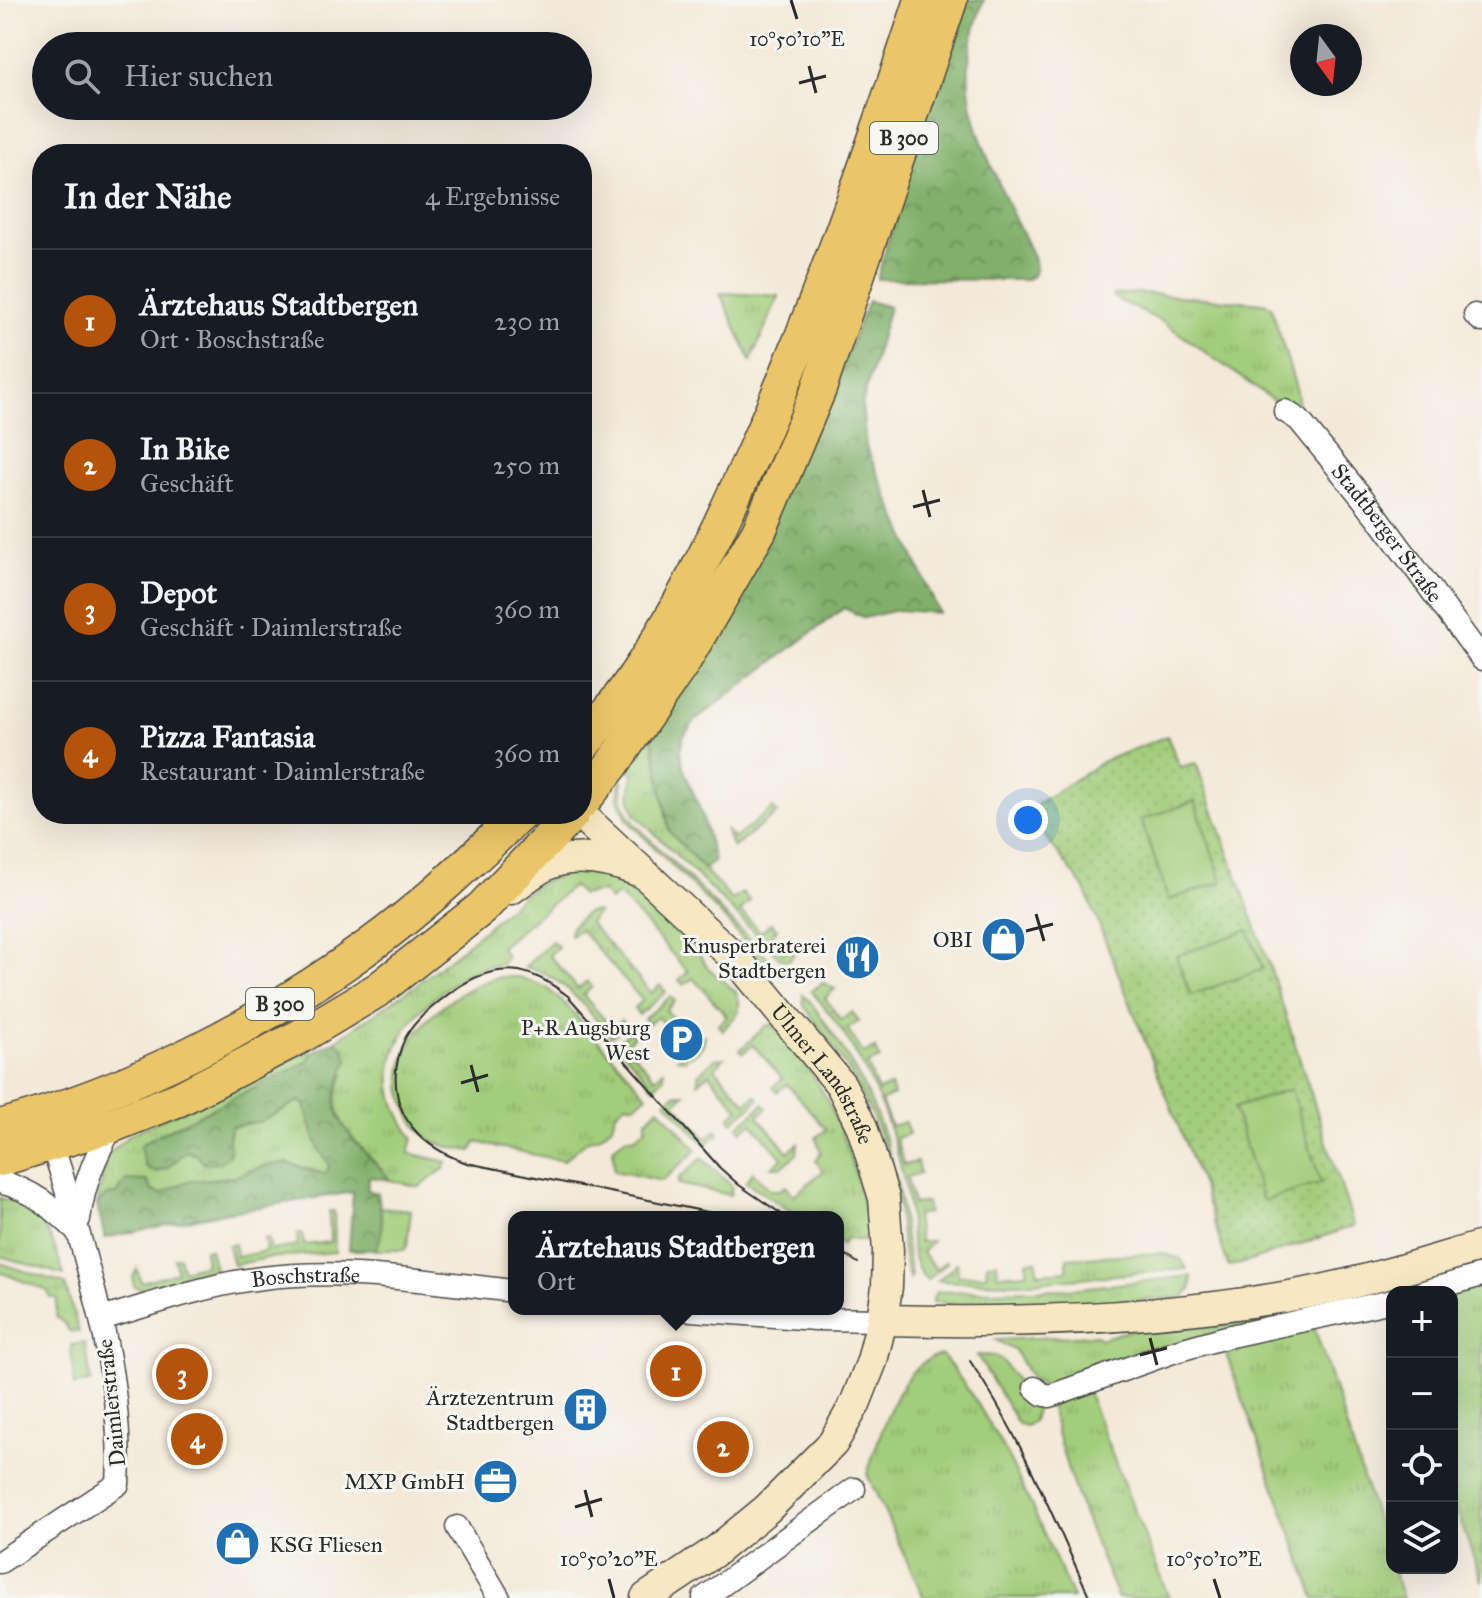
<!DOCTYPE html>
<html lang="de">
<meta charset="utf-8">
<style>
body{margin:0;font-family:"IM FELL Great Primer",serif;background:#242831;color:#f1f3f6}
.controls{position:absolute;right:24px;bottom:24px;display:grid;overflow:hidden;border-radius:16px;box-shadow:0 8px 32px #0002}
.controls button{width:72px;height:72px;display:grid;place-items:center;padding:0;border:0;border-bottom:2px solid #363941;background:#171b24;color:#f1f3f6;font:40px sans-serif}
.compass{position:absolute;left:1290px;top:24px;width:72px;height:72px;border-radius:50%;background:#171b24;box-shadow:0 8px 32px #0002;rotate:165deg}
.you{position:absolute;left:1028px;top:820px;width:28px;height:28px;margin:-20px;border:6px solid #fff;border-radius:50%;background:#1a73e8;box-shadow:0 0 0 12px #1a73e833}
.badge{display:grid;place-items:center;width:52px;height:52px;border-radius:50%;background:#b45309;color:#fff;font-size:26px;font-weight:700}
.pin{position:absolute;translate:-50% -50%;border:4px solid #fff;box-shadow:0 2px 8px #0006}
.popup{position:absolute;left:508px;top:1211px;width:336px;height:104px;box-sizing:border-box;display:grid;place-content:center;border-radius:16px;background:#171b24;filter:drop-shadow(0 2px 6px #0005);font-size:26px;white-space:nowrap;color:#9ea1a6}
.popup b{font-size:30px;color:#f1f3f6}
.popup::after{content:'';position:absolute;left:50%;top:100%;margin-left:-16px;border:16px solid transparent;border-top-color:#171b24}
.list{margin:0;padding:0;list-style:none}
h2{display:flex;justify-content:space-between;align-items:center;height:104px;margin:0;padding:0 32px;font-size:34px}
h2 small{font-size:26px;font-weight:400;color:#9ea1a6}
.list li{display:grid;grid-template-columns:52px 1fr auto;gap:24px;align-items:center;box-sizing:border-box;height:144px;padding:0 32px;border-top:2px solid #363941}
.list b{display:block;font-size:30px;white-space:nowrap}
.list p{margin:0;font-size:26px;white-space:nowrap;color:#9ea1a6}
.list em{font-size:26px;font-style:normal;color:#9ea1a6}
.icon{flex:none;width:44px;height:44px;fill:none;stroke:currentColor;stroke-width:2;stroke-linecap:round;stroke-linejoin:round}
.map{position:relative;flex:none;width:1482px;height:1598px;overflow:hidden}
.search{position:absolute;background:#171b24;box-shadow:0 8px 32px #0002;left:32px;top:32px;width:560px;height:88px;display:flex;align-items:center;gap:20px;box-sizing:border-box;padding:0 28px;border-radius:44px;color:#9ea1a6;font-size:30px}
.panel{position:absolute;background:#171b24;box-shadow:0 8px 32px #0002;left:32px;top:144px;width:560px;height:680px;border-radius:32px}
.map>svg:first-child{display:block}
.grass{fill:url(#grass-tufts);stroke:#667c52;stroke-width:2}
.forest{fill:url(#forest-crowns);stroke:#566e4a;stroke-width:2}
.park{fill:url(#park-dots);stroke:#667c52;stroke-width:2}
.pitch{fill:#a2cd7a;stroke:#667c52;stroke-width:2}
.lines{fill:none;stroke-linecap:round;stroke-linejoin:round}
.street-casing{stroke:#494845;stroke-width:25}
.secondary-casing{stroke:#494845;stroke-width:33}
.primary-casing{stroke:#494845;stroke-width:37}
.street{stroke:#fff;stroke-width:22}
.secondary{stroke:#f7e8c3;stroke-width:30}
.primary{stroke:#ebc669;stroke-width:34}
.tram{stroke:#2b2b2b;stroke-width:2}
.ticks{fill:none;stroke:#2b2b2b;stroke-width:3}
.labels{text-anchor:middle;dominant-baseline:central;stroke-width:6;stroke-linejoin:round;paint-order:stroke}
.shield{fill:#f6f6f2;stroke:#686867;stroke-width:2}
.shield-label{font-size:20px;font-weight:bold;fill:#2b2b2b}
.street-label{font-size:22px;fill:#2b2b2b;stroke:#f6f6f2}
.poi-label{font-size:22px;fill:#2b2b2b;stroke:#f6f6f2;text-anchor:end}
.ticks-label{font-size:20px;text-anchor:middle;fill:#2b2b2b;stroke:#f6f6f2;stroke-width:6;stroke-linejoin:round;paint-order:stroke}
</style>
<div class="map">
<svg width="1482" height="1598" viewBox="0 0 1482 1598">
<defs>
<pattern id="grass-tufts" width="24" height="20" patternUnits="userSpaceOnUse" patternTransform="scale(2)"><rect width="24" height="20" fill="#a2cd7a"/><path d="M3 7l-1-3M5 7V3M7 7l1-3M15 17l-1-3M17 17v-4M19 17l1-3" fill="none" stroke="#8cb06a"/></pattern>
<pattern id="forest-crowns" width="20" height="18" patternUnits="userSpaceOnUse" patternTransform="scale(2)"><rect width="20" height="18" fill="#81b06a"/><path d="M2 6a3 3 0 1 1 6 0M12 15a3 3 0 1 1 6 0" fill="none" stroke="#6a8f57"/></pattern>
<pattern id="park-dots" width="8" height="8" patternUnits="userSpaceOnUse" patternTransform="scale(2)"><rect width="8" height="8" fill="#a2cd7a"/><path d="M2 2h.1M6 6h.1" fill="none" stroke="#8cb06a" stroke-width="1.8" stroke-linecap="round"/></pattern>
</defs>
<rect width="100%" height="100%" fill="#f6f6f2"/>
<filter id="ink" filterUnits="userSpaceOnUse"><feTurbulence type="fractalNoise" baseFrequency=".0125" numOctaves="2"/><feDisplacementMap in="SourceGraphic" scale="16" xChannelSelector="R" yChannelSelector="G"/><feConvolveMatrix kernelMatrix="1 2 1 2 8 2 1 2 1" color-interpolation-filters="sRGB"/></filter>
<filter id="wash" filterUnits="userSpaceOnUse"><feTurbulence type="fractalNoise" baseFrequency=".006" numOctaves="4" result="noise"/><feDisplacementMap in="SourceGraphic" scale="32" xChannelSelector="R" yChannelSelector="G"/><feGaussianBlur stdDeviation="1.8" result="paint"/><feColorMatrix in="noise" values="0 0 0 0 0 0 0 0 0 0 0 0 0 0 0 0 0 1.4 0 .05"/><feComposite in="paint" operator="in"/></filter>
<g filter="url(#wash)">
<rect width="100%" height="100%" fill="#f4e9d8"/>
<g class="grass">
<polygon points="720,293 779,296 751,361"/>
<polygon points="1141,293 1263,303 1271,306 1298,395 1297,405 1284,408 1163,322 1114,298 1113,295"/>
<polygon points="652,734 669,831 732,900 742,893 750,901 740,911 761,932 771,923 777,929 768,940 783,954 792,944 795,952 789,960 781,959 635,814 630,796 633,773 626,767"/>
<path d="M620,779L623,782C620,801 625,810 636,825L777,967L760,960L724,918L628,821L618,798Z"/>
<polygon points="773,808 777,813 733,848 725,829 734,839"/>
<path d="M572,870L621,878L639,889L681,925L707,967L736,992L739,1001V1012L723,1030L718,1025L727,1016L693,978L684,985L679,980L688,972L619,894L610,901L603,892L581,895L573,886L500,947L507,957L500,965C475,966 458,977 440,993C389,1034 373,1082 413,1138L409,1153L447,1162L444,1169L419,1187L390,1180L354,1140L342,1123L336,1103L337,1090L344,1075L343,1047L335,1041L419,983L471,941L533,886Z"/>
<polygon points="595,911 598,913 589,922 651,993 660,985 666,992 639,1015 634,1008 642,1000 580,929 571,936 570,935 571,927 586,913"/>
<path d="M552,941L558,947L549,955L578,989L587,981L592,987L583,995L612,1028L621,1020L626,1026L611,1037C586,1009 564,975 525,967Z"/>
<path d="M499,977H519L546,987L567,1006L647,1095L635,1105L626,1103L615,1114L612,1126L599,1137L588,1140L563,1161L476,1142L472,1151C457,1148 438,1147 426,1136C415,1127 408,1114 404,1100C386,1042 449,990 499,977Z"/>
<path d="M823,983L835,989L825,998L841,1020L852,1012L859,1021L848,1029L863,1054L875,1048L880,1059L867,1064L878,1091L891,1086L894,1095L881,1101L891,1126L905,1122L909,1134L896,1138L904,1165L917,1162L920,1173L907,1177L913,1204L926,1202L928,1213L916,1215L919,1242L932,1241L922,1253L936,1269L946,1261L947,1263L927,1280C907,1263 912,1227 908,1203C895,1125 864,1051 811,991Z"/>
<path d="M803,995L809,1000C851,1056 883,1114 897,1182C904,1213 904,1244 911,1274L910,1279C899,1254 901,1215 895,1187C881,1118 846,1061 804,1006Z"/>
<path d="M670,997L675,1001L666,1010L694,1043L704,1035C707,1047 694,1055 684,1060L677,1058L686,1050L658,1017L648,1024L644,1019Z"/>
<path d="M772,1024C831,1083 857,1159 869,1239L866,1242L846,1238L842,1245L838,1243V1217H799L746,1182L753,1172L770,1190H780L786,1186L794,1195L823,1171L816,1161L821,1152L816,1138L826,1129L787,1084L777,1092L773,1087L783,1079L753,1045L743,1053L740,1050L766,1026Z"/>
<polygon points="630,1031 634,1036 625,1044 655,1078 664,1070 664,1077 654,1087 616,1043"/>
<path d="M313,1052L307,1062L144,1142L177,1159L187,1151L197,1155L230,1146L227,1135L231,1127L274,1115L299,1101L305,1104C311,1126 315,1148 331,1165L325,1174L288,1163L267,1165L233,1177L188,1181L161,1194L127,1180L117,1194L106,1195L97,1205L106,1157L129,1135L298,1055Z"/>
<polygon points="724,1058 715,1068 746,1103 756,1095 759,1099 733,1122 729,1118 739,1109 709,1074 698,1083 698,1074 715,1059"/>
<polygon points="676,1094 685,1094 675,1103 706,1138 716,1130 719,1134 705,1145 666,1101"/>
<polygon points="764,1104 767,1108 758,1117 788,1152 798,1144 797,1154 782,1167 772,1167 782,1158 752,1123 741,1131 738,1127"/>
<polygon points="659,1108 697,1150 662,1181 614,1171 613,1148 627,1137 634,1138 646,1128 646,1121"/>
<polygon points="702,1158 732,1186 730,1195 678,1184 679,1178"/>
<path d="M0,1198C43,1209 52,1237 64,1275L0,1256Z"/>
<polygon points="380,1207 411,1210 407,1246 404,1250 375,1250 381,1233"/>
<polygon points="329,1211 334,1211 335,1252 267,1258 233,1265 228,1245 234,1244 237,1257 266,1251 264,1239 268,1238 271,1250 298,1246 297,1234 302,1233 304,1245 330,1242"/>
<polygon points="210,1249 215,1269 141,1289 134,1286 133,1277 137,1269 141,1282 177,1272 174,1258 179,1257 183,1270 206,1264 204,1250"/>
<polygon points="1161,1253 1181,1259 1187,1269 1020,1283 938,1281 957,1263 958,1276 986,1275 987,1263 997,1262 998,1275 1027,1273 1027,1261 1037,1260 1038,1273 1067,1271 1067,1258"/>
<polygon points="1482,1259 1482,1266 1462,1272 1048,1388 1032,1380 1015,1351 996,1340 1096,1335 1100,1339 1128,1331 1162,1326"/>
<polygon points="0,1263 65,1284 79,1332 69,1331 66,1325 56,1317 57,1298 50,1297 48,1291 0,1272"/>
<polygon points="1192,1276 1191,1289 1183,1298 1045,1306 953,1305 932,1302 936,1292 1070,1289"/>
<polygon points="1477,1284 1482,1296 1482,1582 1452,1497 1452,1292"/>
<polygon points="1314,1326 1392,1568 1403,1598 1315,1598 1222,1343"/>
<polygon points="85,1343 91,1381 74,1386 71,1345"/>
<path d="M942,1355C1002,1428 1034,1513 1073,1598H924L867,1474C880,1438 898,1360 942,1355Z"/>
<polygon points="977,1355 994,1356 1001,1359 1036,1409 1033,1421 1026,1426 1018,1424"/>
<path d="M1087,1391L1169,1598H1118C1091,1535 1064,1471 1050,1403Z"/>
</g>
<g class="forest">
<path d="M962,0H984C950,84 977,133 1011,211C1019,230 1031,247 1036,267L1033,276L1025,280L877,279L936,77Z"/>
<polygon points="868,301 889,307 862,405 866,447 939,613 897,610 864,618 844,608 695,721 683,737 680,751 684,770 701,811 714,861 704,869 669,831 652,734 836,382"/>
<path d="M335,1041L343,1047L348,1059C345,1069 340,1079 338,1089C327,1128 372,1154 390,1180L369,1177L367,1190L378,1193C381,1212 386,1233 375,1250H349L353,1192L211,1215L105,1238L97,1205L106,1195L117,1194L126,1180L147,1181L152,1191L161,1194L188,1181L233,1177L267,1165L288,1163L314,1172L325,1174L330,1165C315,1148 311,1126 305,1104L299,1101L262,1121L231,1127C227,1137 231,1145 229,1155L219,1163L204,1164L197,1155L187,1151L167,1168L155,1172L145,1166L140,1147L144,1142L307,1062L313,1052Z"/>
</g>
<polygon class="park" points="1167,736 1180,767 1196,763 1269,964 1354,1226 1241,1264 1228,1266 1204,1191 1085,889 1026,811 1104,761"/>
<g class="pitch">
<polygon points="1195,801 1222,882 1169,900 1141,820"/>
<polygon points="1248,930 1263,969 1191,995 1176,956"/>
<polygon points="1291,1089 1321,1183 1263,1201 1234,1108"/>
</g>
</g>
<g filter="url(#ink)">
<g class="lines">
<defs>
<g id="street">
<polyline points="1475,315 1482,321"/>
<path id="s1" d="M1285,411L1299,420L1377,516L1482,659"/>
<path d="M0,1182C33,1190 53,1208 77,1231"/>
<path d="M79,1219C84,1183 95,1156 113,1125"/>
<polyline points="1423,1292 1482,1275"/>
<polyline points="678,1309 815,1319 882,1320"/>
<path id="s2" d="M101,1319C154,1304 208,1284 262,1278C345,1267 432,1282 514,1291"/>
<polyline points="1035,1388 1042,1394 1050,1396 1176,1351 1226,1337 1392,1301"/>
<polyline points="457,1527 499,1598"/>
<path d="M0,1562L118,1484C124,1377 89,1270 60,1169L55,1154L40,1136"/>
<polyline points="704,1598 854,1489"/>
</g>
<g id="secondary">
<path id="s3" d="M580,814L738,961L841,1085L862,1127L884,1198L888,1251L887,1287L882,1320L872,1361L855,1404L833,1443L767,1509L717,1550L646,1598"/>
<path d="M511,889C523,881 536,869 549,864C577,853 612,861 638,871"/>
<path d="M882,1320C1023,1324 1166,1319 1306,1293C1365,1282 1424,1263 1482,1246"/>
</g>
<g id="primary">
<path d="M582,746C597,727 612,708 626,689C679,615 718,531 755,449C820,302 872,152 922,0"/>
<polyline points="582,802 611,766 683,662 759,531 819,389 950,0"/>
<path d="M0,1127C131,1091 259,1026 369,946C423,907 472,860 520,814"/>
<polyline points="0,1159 113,1125 179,1099 301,1036 379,989 482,908 572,814"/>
</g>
</defs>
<use href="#street" class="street-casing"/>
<use href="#secondary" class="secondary-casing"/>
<use href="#primary" class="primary-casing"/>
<use href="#street" class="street"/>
<use href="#secondary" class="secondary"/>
<use href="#primary" class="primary"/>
<g class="tram">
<path d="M732,1217L467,1163C424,1148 392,1119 396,1070C398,1056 402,1041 410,1030C419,1017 433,1006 446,996C466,980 492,967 519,971C538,975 552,984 568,996L720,1168L739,1185L786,1217"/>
<polyline points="838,1250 858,1263"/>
<path d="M970,1361C1020,1435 1053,1517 1090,1598"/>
</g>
</g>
</g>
<path class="ticks" d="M791,0L797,19M809,66L816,93M799,83L826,76M923,490L930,517M913,507L940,500M1036,914L1044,941M1026,931L1053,924M471,1065L478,1092M461,1083L488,1075M1150,1338L1157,1365M1140,1355L1167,1348M585,1490L592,1517M575,1507L602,1499M609,1579L614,1598M1214,1579L1220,1598"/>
<defs>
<symbol id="shop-disc" viewBox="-11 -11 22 22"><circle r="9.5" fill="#1f6fb2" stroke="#f6f6f2"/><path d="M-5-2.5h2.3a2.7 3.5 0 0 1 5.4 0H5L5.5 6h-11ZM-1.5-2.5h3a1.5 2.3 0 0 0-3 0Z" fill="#fff"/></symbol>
<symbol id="restaurant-disc" viewBox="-11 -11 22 22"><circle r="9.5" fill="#1f6fb2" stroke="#f6f6f2"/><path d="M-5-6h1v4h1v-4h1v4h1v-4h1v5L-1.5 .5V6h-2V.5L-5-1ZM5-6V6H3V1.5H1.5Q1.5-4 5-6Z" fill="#fff"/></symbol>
<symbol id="parking-disc" viewBox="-11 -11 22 22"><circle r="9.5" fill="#1f6fb2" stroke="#f6f6f2"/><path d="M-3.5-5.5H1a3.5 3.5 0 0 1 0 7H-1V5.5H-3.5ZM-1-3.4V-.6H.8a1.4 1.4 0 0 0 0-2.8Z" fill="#fff"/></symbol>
<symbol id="building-disc" viewBox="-11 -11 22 22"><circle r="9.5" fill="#1f6fb2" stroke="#f6f6f2"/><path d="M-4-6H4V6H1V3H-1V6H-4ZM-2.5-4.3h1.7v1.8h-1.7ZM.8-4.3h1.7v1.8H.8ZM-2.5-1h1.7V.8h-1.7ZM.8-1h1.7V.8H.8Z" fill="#fff"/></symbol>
<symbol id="office-disc" viewBox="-11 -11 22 22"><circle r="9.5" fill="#1f6fb2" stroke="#f6f6f2"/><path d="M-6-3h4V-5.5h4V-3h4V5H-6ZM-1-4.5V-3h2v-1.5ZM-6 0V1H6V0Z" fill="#fff"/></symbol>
</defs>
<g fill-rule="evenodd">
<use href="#shop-disc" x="978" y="914" width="51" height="51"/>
<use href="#restaurant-disc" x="832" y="932" width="51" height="51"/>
<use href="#parking-disc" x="656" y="1014" width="51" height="51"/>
<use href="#building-disc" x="560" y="1384" width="51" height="51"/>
<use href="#office-disc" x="470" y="1456" width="51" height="51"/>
<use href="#shop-disc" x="212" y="1518" width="51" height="51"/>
</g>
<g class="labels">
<g class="shield">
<rect x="870" y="122" width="68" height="32" rx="6"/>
<rect x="246" y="988" width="68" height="32" rx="6"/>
</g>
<g class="shield-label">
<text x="904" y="138">B 300</text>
<text x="280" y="1004">B 300</text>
</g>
<g class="street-label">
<text stroke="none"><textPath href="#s1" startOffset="160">Stadtberger Straße</textPath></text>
<text stroke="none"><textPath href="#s3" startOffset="358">Ulmer Landstraße</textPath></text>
<text stroke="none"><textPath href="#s2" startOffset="210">Boschstraße</textPath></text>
<text transform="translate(111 1403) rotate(-96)">Daimlerstraße</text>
</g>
<g class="poi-label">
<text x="973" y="939">OBI</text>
<text x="826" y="945">Knusperbraterei<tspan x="826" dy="25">Stadtbergen</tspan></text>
<text x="650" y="1027">P+R Augsburg<tspan x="650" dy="25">West</tspan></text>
<text x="554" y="1397">Ärztezentrum<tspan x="554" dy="25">Stadtbergen</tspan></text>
<text x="465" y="1481">MXP GmbH</text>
<text x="269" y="1544" text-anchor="start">KSG Fliesen</text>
</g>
</g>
<g class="ticks-label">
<text x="797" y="46">10°50'10"E</text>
<text x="609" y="1566">10°50'20"E</text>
<text x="1214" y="1566">10°50'10"E</text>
</g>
</svg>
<div class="controls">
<button>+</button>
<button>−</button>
<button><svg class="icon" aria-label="locate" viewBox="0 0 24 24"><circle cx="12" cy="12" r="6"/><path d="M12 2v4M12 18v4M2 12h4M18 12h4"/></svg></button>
<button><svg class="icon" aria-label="layers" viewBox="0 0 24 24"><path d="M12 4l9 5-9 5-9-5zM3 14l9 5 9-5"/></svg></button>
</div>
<svg class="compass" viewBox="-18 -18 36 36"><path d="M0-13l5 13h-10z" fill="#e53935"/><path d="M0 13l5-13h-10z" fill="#9ea1a6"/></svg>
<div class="you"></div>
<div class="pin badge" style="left:676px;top:1371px">1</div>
<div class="popup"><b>Ärztehaus Stadtbergen</b>Ort</div>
<div class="pin badge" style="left:723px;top:1447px">2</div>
<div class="pin badge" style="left:182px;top:1374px">3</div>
<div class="pin badge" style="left:197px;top:1439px">4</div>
<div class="search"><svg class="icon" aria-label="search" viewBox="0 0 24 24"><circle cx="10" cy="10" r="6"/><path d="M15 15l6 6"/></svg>Hier suchen</div>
<section class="panel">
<h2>In der Nähe<small>4 Ergebnisse</small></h2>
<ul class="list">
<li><span class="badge">1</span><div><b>Ärztehaus Stadtbergen</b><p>Ort · Boschstraße</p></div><em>230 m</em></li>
<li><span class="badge">2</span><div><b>In Bike</b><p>Geschäft</p></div><em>250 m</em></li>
<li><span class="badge">3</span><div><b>Depot</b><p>Geschäft · Daimlerstraße</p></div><em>360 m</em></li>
<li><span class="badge">4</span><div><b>Pizza Fantasia</b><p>Restaurant · Daimlerstraße</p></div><em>360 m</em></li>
</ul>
</section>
</div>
